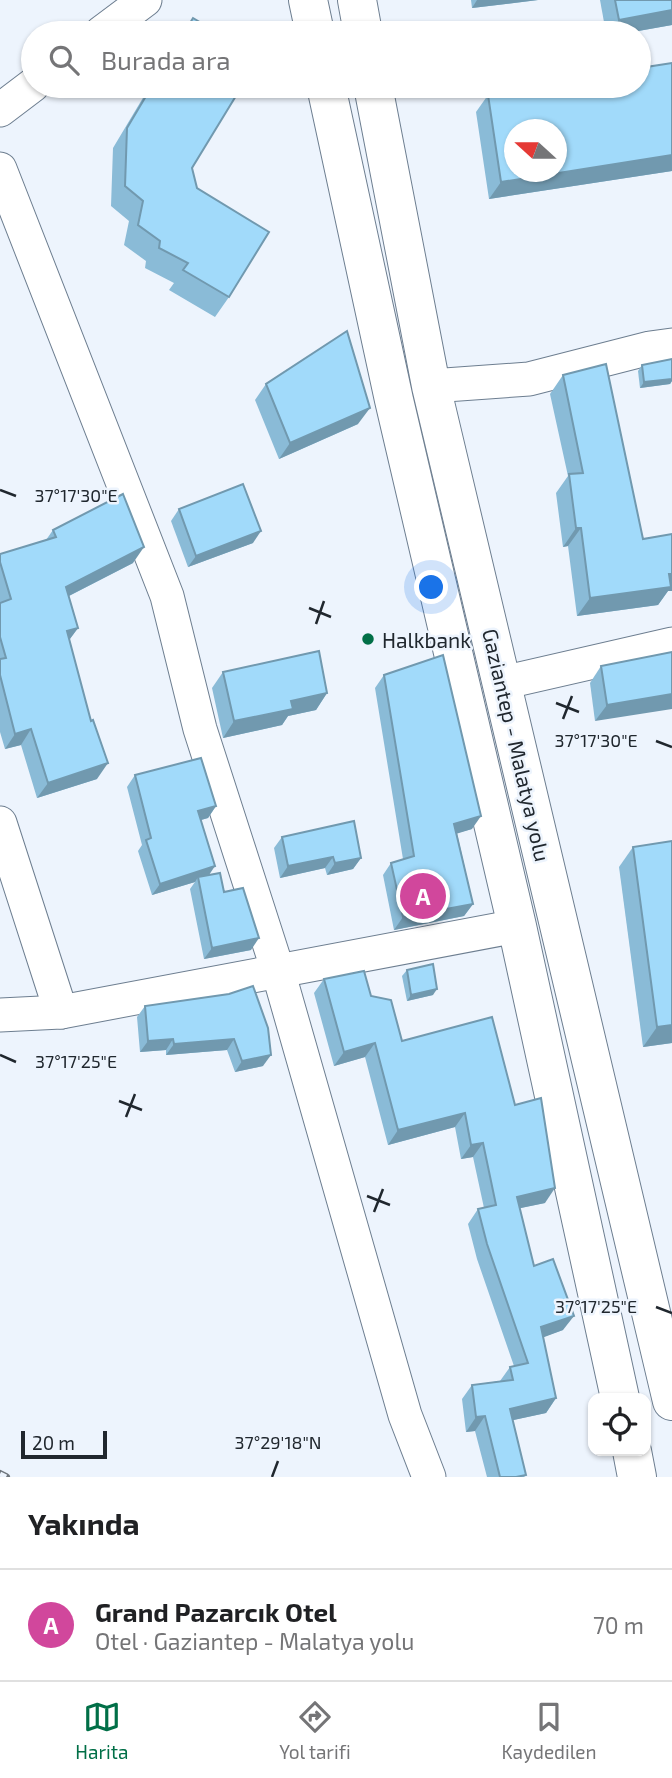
<!DOCTYPE html>
<html lang="tr">
<meta charset="utf-8">
<style>
body{margin:0;font-family:"Exo 2",sans-serif;background:#f2f2f2;color:#202124}
.controls{position:absolute;right:21px;bottom:21px;display:grid;overflow:hidden;border-radius:14px;box-shadow:0 2px 5px #0004}
.controls button{width:63px;height:63px;display:grid;place-items:center;padding:0;border:0;border-bottom:2px solid #e0e0e0;background:#fff;color:#202124;font:35px sans-serif}
.compass{position:absolute;left:504px;top:119px;width:63px;height:63px;border-radius:50%;background:#fff;box-shadow:0 2px 5px #0004;rotate:291deg}
.scale{position:absolute;left:21px;bottom:18px;width:86px;box-sizing:border-box;padding-left:7px;border:4px solid #20272e;border-top:0;font-size:19px;line-height:24px;white-space:nowrap;color:#20272e;-webkit-text-stroke:5px #edf4fd;paint-order:stroke}
.you{position:absolute;left:432px;top:588px;width:24px;height:24px;margin:-18px;border:5px solid #fff;border-radius:50%;background:#1a73e8;box-shadow:0 0 0 10px #1a73e833}
.badge{display:grid;place-items:center;width:46px;height:46px;border-radius:50%;background:#016f47;color:#fff;font-size:23px;font-weight:700}
.pin{position:absolute;translate:-50% -50%;border:4px solid #fff;box-shadow:0 2px 7px #0006}
.list{margin:0;padding:0;list-style:none}
h2{display:flex;justify-content:space-between;align-items:center;height:91px;margin:0;padding:0 28px;font-size:30px}
h2 small{font-size:23px;font-weight:400;color:#757577}
.list li{display:grid;grid-template-columns:46px 1fr auto;gap:21px;align-items:center;box-sizing:border-box;height:112px;padding:0 28px;border-top:2px solid #e0e0e0}
.list b{display:block;font-size:26px;white-space:nowrap}
.list p{margin:0;font-size:23px;white-space:nowrap;color:#757577}
.list em{font-size:23px;font-style:normal;color:#757577}
.icon{flex:none;width:38px;height:38px;fill:none;stroke:currentColor;stroke-width:2;stroke-linecap:round;stroke-linejoin:round}
.map{position:relative;flex:none;width:672px;height:1477px;overflow:hidden}
.search{position:absolute;background:#fff;box-shadow:0 2px 5px #0004;left:21px;right:21px;top:21px;height:77px;display:flex;align-items:center;gap:18px;box-sizing:border-box;padding:0 24px;border-radius:38px;color:#757577;font-size:26px}
.sheet{height:203px;background:#fff}
nav{display:flex;justify-content:space-around;align-items:center;box-sizing:border-box;height:98px;border-top:2px solid #e0e0e0;background:#fff;font-size:19px;color:#757577}
nav a{display:grid;justify-items:center;gap:4px}
nav .on{color:#016f47}
.map>svg:first-child{display:block}
.lines{fill:none;stroke-linecap:round;stroke-linejoin:round}
.minor-casing{stroke:#6d7e90;stroke-width:35}
.highway-casing{stroke:#6d7e90;stroke-width:40}
.minor{stroke:#fff;stroke-width:33}
.highway{stroke:#fff;stroke-width:38}
.rail-casing{stroke:#6f767d;stroke-width:8}
.rail{stroke:#edf4fd;stroke-width:5;stroke-dasharray:16;stroke-linecap:butt}
.wall{fill:#8abbd7}
.shaded-wall{fill:#7199af}
.building{fill:#a1dafa;stroke:#7199af;stroke-width:2;fill-rule:evenodd}
.ticks{fill:none;stroke:#20272e;stroke-width:2.5}
.poi-dot{fill:#016f47;stroke:#edf4fd;stroke-width:2.5}
.labels{text-anchor:middle;dominant-baseline:central;stroke-width:5;stroke-linejoin:round;paint-order:stroke}
.poi-label{font-size:21px;fill:#20272e;stroke:#edf4fd;text-anchor:start}
.street-label{font-size:21px;fill:#20272e;stroke:#edf4fd}
.ticks-label{font-size:18px;text-anchor:middle;fill:#20272e;stroke:#edf4fd;stroke-width:5;stroke-linejoin:round;paint-order:stroke}
</style>
<div class="map">
<svg width="672" height="1477" viewBox="0 0 672 1477">
<rect width="100%" height="100%" fill="#edf4fd"/>
<g class="lines">
<defs>
<g id="minor">
<polyline points="101,33 145,0"/>
<polyline points="0,110 33,85"/>
<polyline points="0,169 167,596 200,729 278,971 405,1415 429,1477"/>
<polyline points="431,386 529,379 650,348 672,345"/>
<polyline points="502,683 672,644"/>
<polyline points="0,823 61,1012"/>
<polyline points="0,1015 61,1012 517,926"/>
</g>
<g id="highway">
<polyline points="308,0 315,33"/>
<polyline points="357,0 363,33"/>
<polyline points="326,86 394,400 517,926 620,1398"/>
<polyline points="373,86 431,386 672,1401"/>
<polyline points="632,1451 637,1477"/>
</g>
</defs>
<use href="#minor" class="minor-casing"/>
<use href="#highway" class="highway-casing"/>
<use href="#minor" class="minor"/>
<use href="#highway" class="highway"/>
<defs>
<polyline id="rail" points="0,1474 6,1477"/>
</defs>
<use href="#rail" class="rail-casing"/>
<use href="#rail" class="rail"/>
</g>
<g class="wall">
<polygon points="471,0 538,0 472,8"/>
<polygon points="600,0 672,0 672,25 627,33 606,33"/>
<polygon points="672,63 672,171 489,199 476,112 488,95 500,93 505,86 639,86 646,67"/>
<polygon points="150,86 242,86 192,168 197,188 229,297 215,317 169,290 174,283 145,268 146,261 124,245 129,221 111,206 113,148"/>
<polygon points="672,359 672,381 670,384 640,388 638,371 642,365"/>
<polygon points="563,375 668,591 658,605 577,616 568,546 563,547 556,493 568,476 550,394"/>
<polygon points="266,384 358,424 279,459 255,400"/>
<polygon points="179,509 253,543 188,567 171,521"/>
<polygon points="53,530 133,563 69,596 78,628 69,640 97,779 37,798 21,745 5,749 0,732 0,554 46,540"/>
<polygon points="672,652 595,721 590,683 601,666"/>
<polygon points="223,672 327,693 316,710 288,716 282,725 223,738 212,688"/>
<polygon points="384,675 472,829 457,833 473,904 464,916 394,930 383,875 391,863 403,859 375,688"/>
<polygon points="135,775 216,806 208,818 201,820 209,875 224,892 251,950 204,959 190,889 195,882 152,895 138,851 142,845 127,787"/>
<polygon points="282,837 361,858 353,869 327,875 325,868 280,878 274,848"/>
<polygon points="672,841 672,1043 643,1047 619,867 633,847"/>
<polygon points="407,970 433,995 407,1001 402,976"/>
<polygon points="324,979 371,996 402,1041 515,1105 545,1203 520,1208 534,1266 563,1330 543,1337 556,1398 546,1413 513,1420 526,1475 524,1477 487,1477 475,1431 466,1432 462,1399 472,1385 500,1381 510,1367 514,1366 477,1259 468,1224 478,1209 484,1208 473,1157 461,1159 455,1127 388,1145 365,1057 334,1066 314,993"/>
<polygon points="229,994 263,1066 235,1072 227,1050 166,1055 166,1050 140,1052 137,1017 145,1006"/>
</g>
<g class="shaded-wall">
<polygon points="477,0 538,0 472,8"/>
<polygon points="672,10 672,25 627,33 609,33 619,20"/>
<polygon points="672,155 672,171 489,199 501,182"/>
<polygon points="672,379 672,381 670,384 640,388 644,382"/>
<polygon points="370,408 358,424 279,459 290,443"/>
<polygon points="576,528 581,528 568,546 563,547"/>
<polygon points="261,531 253,543 188,567 196,556"/>
<polygon points="144,547 133,563 55,603 66,587"/>
<polygon points="669,574 672,574 672,591 668,591 658,605 577,616 590,598"/>
<polygon points="78,628 67,643 67,631"/>
<polygon points="327,693 316,710 288,716 282,725 223,738 234,721 291,701"/>
<polygon points="672,694 672,709 595,721 607,705"/>
<polygon points="31,729 21,745 5,749 15,734"/>
<polygon points="108,763 97,779 37,798 48,783"/>
<polygon points="216,806 208,818 190,823 198,811"/>
<polygon points="481,816 472,829 446,837 454,824"/>
<polygon points="333,857 325,868 280,878 288,866"/>
<polygon points="361,858 353,869 327,875 335,863"/>
<polygon points="215,866 207,878 198,877 195,882 152,895 160,884"/>
<polygon points="473,904 464,916 394,930 403,917"/>
<polygon points="259,938 251,950 204,959 212,948"/>
<polygon points="437,989 433,995 407,1001 411,995"/>
<polygon points="672,1025 672,1043 643,1047 657,1027"/>
<polygon points="173,1039 166,1050 140,1052 148,1041"/>
<polygon points="234,1039 227,1050 166,1055 174,1044"/>
<polygon points="375,1043 365,1057 334,1066 344,1052"/>
<polygon points="271,1055 263,1066 235,1072 242,1061"/>
<polygon points="465,1113 455,1127 388,1145 398,1130"/>
<polygon points="483,1143 473,1157 461,1159 471,1145"/>
<polygon points="555,1188 545,1203 507,1211 517,1197"/>
<polygon points="574,1316 563,1330 531,1342 541,1327"/>
<polygon points="556,1398 546,1413 500,1423 510,1409"/>
<polygon points="485,1416 475,1431 466,1432 476,1417"/>
</g>
<g class="building">
<polygon points="615,0 672,0 672,10 619,20"/>
<polygon points="193,18 218,33 184,33"/>
<path d="M639,57H645L646,67L672,63V155L501,182L488,95L510,91L509,86H639ZM514,130H556V172H514Z"/>
<polygon points="152,86 242,86 192,168 197,188 269,232 229,297 183,270 188,263 159,248 160,241 138,225 143,201 125,186 127,128"/>
<polygon points="347,331 370,408 290,443 266,384"/>
<polygon points="672,359 672,379 644,382 642,365"/>
<polygon points="606,364 643,539 672,534 672,574 669,574 671,587 590,598 581,528 576,528 569,474 583,473 563,375"/>
<polygon points="243,484 261,531 196,556 179,509"/>
<polygon points="123,494 144,547 66,587 78,628 67,631 91,721 93,720 108,763 48,783 31,729 15,734 0,675 0,659 6,658 0,637 0,603 11,599 0,562 0,554 56,537 53,530"/>
<polygon points="319,651 327,693 291,701 293,709 234,721 223,672"/>
<polygon points="672,652 672,694 607,705 601,666"/>
<polygon points="443,655 481,816 454,824 473,904 403,917 391,863 414,856 384,675"/>
<polygon points="201,758 216,806 198,811 215,866 160,884 146,840 151,838 135,775"/>
<polygon points="354,821 361,858 335,863 333,857 288,866 282,837"/>
<polygon points="672,841 672,1025 657,1027 633,847"/>
<polygon points="220,873 224,892 243,888 259,938 212,948 198,877"/>
<polygon points="433,964 437,989 411,995 407,970"/>
<polygon points="364,971 371,996 391,1000 402,1041 492,1017 515,1105 541,1098 555,1188 517,1197 534,1266 553,1259 574,1316 541,1327 556,1398 510,1409 526,1475 516,1477 500,1477 485,1416 476,1417 472,1385 513,1380 510,1367 528,1363 487,1244 478,1209 496,1205 483,1143 471,1145 465,1113 398,1130 375,1043 344,1052 324,979"/>
<polygon points="253,986 268,1028 271,1055 242,1061 234,1039 174,1044 173,1039 148,1041 145,1006 229,994"/>
</g>
<path class="ticks" d="M0,490L16,496M309,608L331,617M316,624L324,601M556,703L579,712M563,719L572,696M656,741L672,747M0,1055L16,1062M119,1101L142,1110M126,1117L135,1094M367,1196L390,1205M374,1212L383,1189M656,1307L672,1313M272,1477L278,1461"/>
<circle class="poi-dot" cx="368" cy="639" r="7"/>
<g class="labels">
<g class="poi-label">
<text x="382" y="639">Halkbank</text>
</g>
<g class="street-label">
<text transform="translate(517 745) rotate(77)">Gaziantep - Malatya yolu</text>
</g>
</g>
<g class="ticks-label">
<text x="76" y="502">37°17'30"E</text>
<text x="596" y="747">37°17'30"E</text>
<text x="76" y="1068">37°17'25"E</text>
<text x="596" y="1313">37°17'25"E</text>
<text x="278" y="1449">37°29'18"N</text>
</g>
</svg>
<div class="controls">
<button><svg class="icon" aria-label="locate" viewBox="0 0 24 24"><circle cx="12" cy="12" r="6"/><path d="M12 2v4M12 18v4M2 12h4M18 12h4"/></svg></button>
</div>
<svg class="compass" viewBox="-18 -18 36 36"><path d="M0-13l5 13h-10z" fill="#e53935"/><path d="M0 13l5-13h-10z" fill="#757577"/></svg>
<div class="scale">20 m</div>
<div class="you"></div>
<div class="pin badge" style="left:423px;top:896px;background:#d1479c">A</div>
<div class="search"><svg class="icon" aria-label="search" viewBox="0 0 24 24"><circle cx="10" cy="10" r="6"/><path d="M15 15l6 6"/></svg>Burada ara</div>
</div>
<section class="sheet">
<h2>Yakında<small></small></h2>
<ul class="list">
<li><span class="badge" style="background:#d1479c">A</span><div><b>Grand Pazarcık Otel</b><p>Otel · Gaziantep - Malatya yolu</p></div><em>70 m</em></li>
</ul>
</section>
<nav>
<a class="on"><svg class="icon" aria-label="map" viewBox="0 0 24 24"><path d="M3 6l6-2 6 2 6-2v14l-6 2-6-2-6 2zM9 4v14M15 6v14"/></svg>Harita</a>
<a><svg class="icon" aria-label="directions" viewBox="0 0 24 24"><path d="M12 3l9 9-9 9-9-9zM9 14v-3h6M13 9l2 2-2 2"/></svg>Yol tarifi</a>
<a><svg class="icon" aria-label="saved" viewBox="0 0 24 24"><path d="M7 4h10v16l-5-4-5 4z"/></svg>Kaydedilen</a>
</nav>
